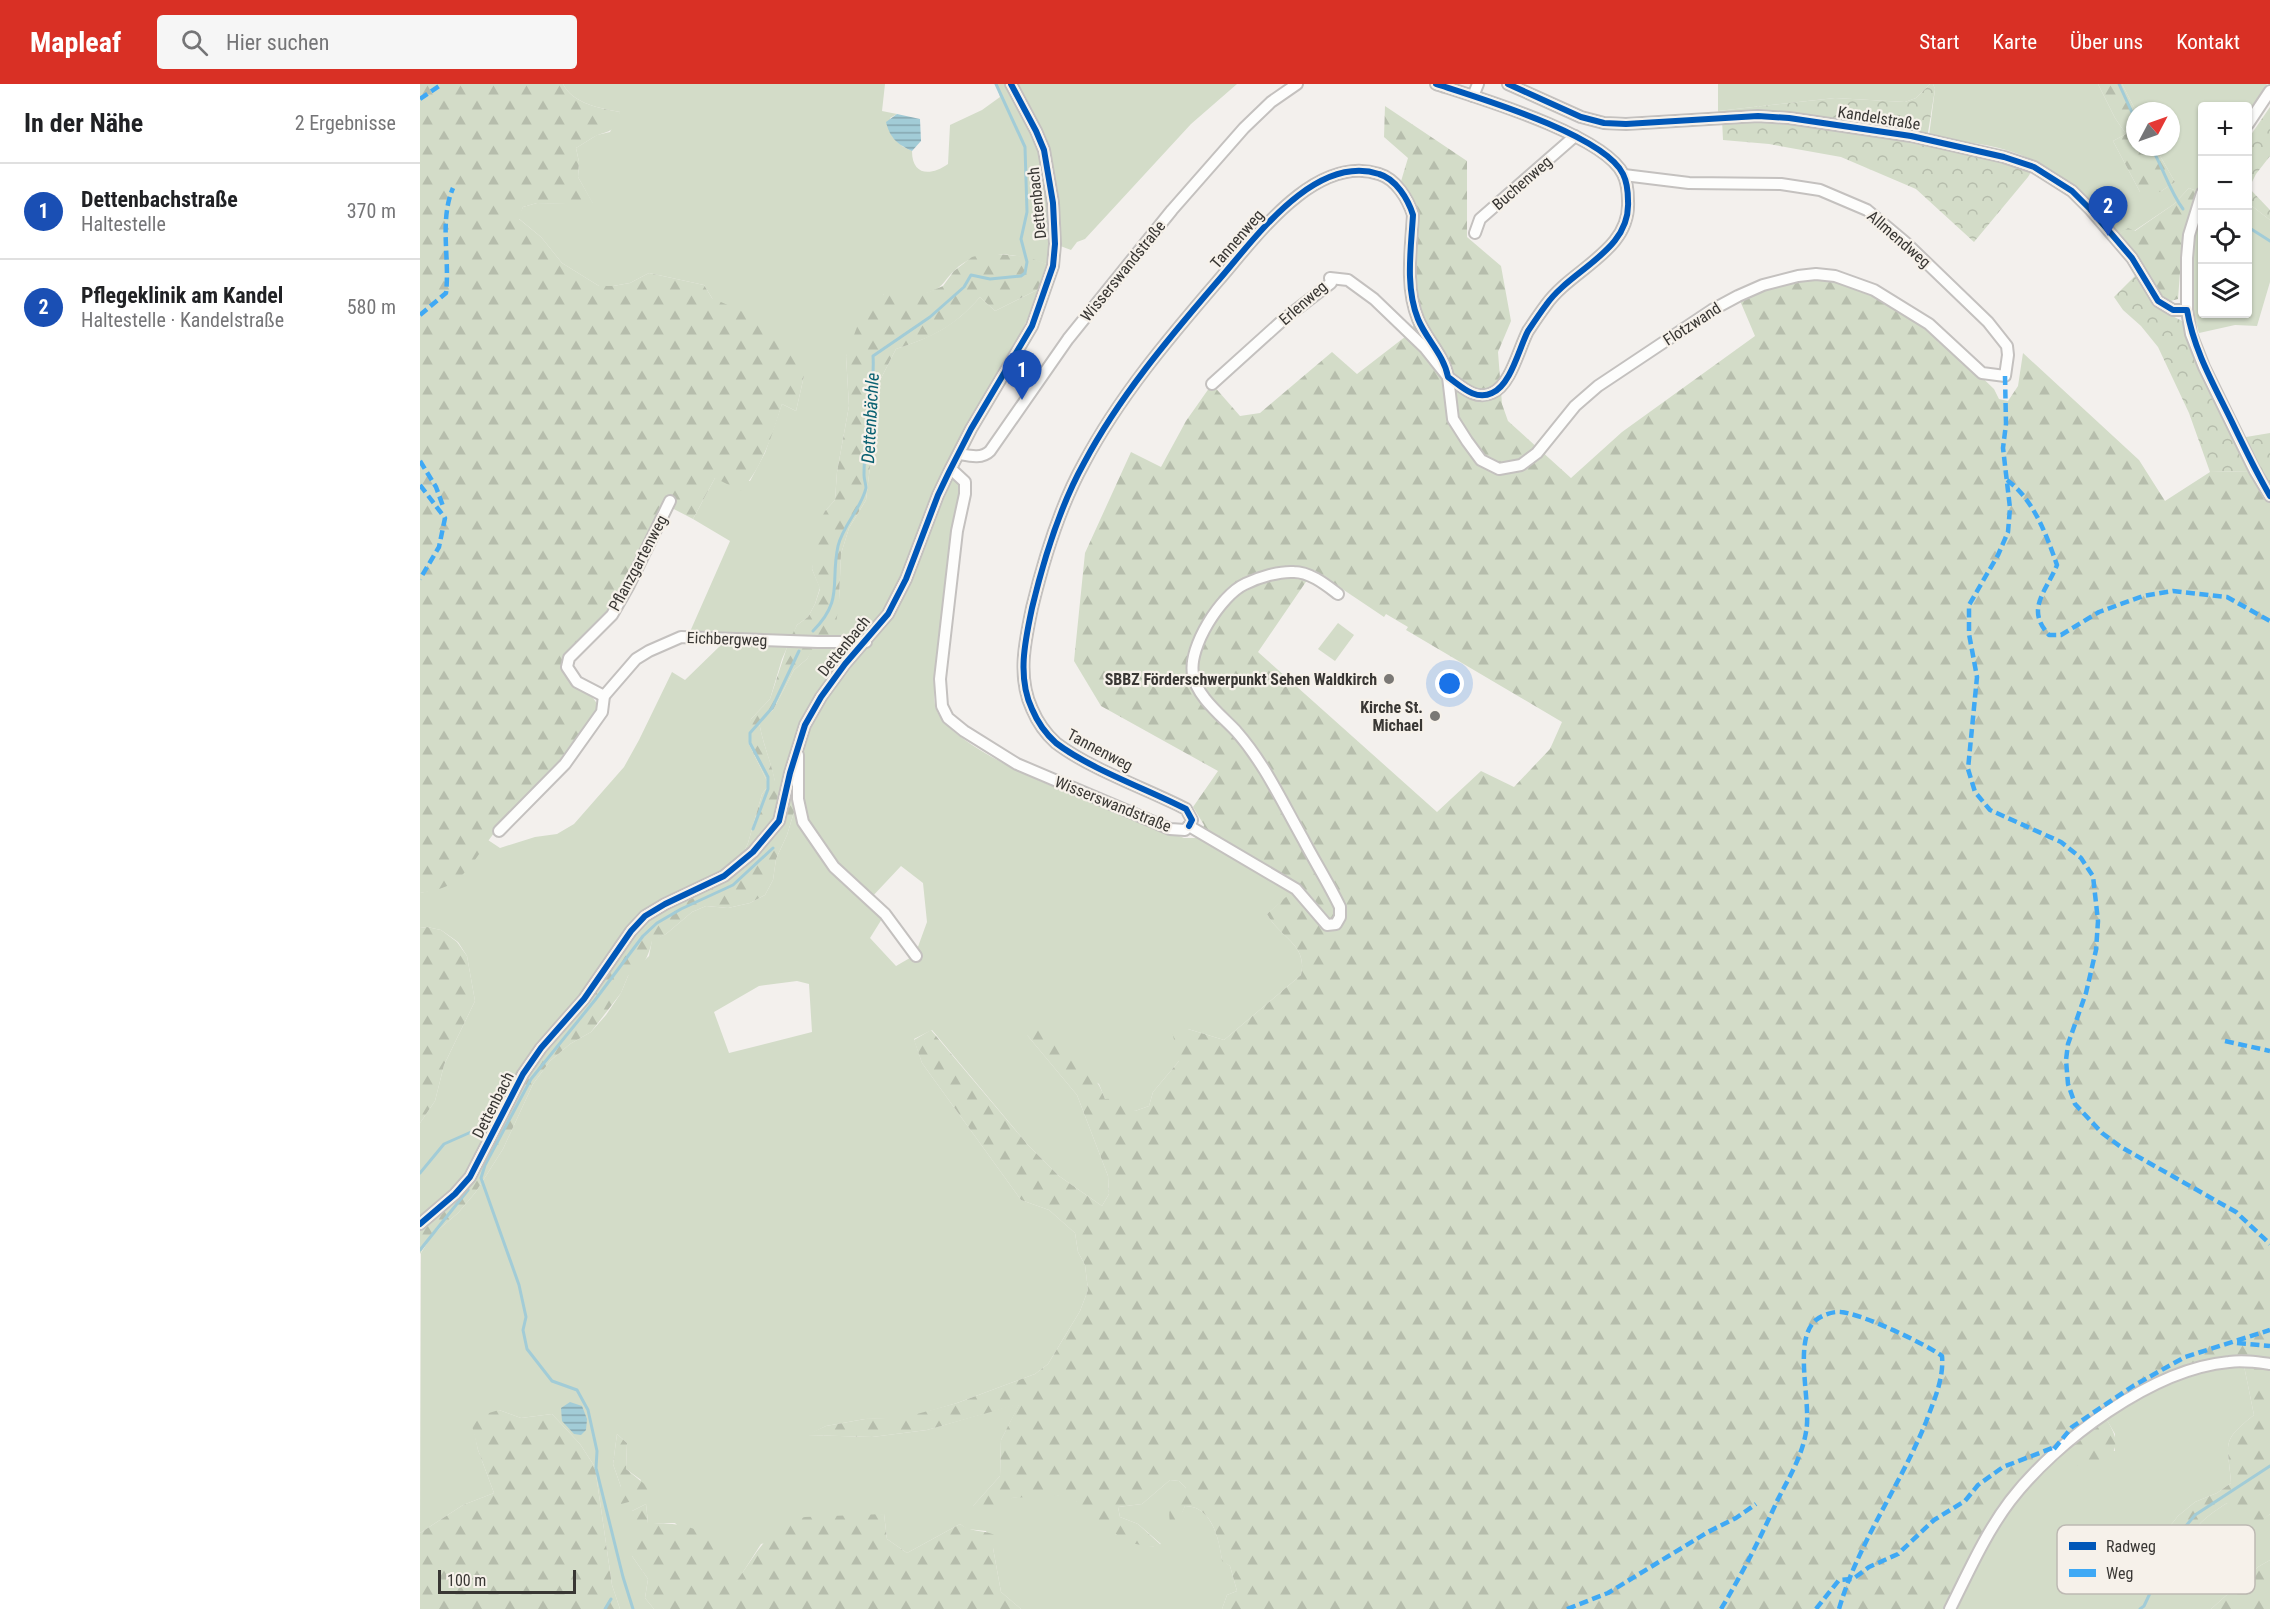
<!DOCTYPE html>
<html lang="de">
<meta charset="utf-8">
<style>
body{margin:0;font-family:"Roboto Condensed",sans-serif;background:#f6f6f6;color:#202124}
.controls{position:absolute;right:18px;top:18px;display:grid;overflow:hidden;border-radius:6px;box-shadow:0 2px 4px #0004}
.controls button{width:54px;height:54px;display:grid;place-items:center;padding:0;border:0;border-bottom:2px solid #e0e0e0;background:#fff;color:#202124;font:30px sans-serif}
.compass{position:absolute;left:1706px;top:18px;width:54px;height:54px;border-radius:50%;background:#fff;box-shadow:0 2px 4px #0004;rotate:49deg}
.scale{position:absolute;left:18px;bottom:15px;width:138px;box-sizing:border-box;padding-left:6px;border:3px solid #393734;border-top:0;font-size:16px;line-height:21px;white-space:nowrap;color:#393734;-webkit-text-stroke:4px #f6f1ea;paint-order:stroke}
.you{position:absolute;left:1030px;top:600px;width:21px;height:21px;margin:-15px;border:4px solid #fff;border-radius:50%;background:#1a73e8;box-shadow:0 0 0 9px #1a73e833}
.badge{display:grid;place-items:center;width:39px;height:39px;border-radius:50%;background:#d93025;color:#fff;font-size:20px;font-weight:700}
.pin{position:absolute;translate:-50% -50px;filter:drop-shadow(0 2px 3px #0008)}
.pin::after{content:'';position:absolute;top:32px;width:21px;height:18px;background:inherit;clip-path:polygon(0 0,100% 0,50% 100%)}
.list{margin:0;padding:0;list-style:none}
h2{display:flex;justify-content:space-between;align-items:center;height:78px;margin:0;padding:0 24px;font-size:26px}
h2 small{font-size:20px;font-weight:400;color:#757577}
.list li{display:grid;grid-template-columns:39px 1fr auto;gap:18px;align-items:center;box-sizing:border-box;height:96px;padding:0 24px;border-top:2px solid #e0e0e0}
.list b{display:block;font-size:22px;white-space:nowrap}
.list p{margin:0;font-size:20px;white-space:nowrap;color:#757577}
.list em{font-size:20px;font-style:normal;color:#757577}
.icon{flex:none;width:33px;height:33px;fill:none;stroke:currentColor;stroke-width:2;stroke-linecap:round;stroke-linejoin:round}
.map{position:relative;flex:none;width:1850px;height:1525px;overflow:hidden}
header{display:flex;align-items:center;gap:36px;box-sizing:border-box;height:84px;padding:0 30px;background:#d93025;color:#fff}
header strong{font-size:28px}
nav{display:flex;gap:33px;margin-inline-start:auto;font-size:21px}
.search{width:420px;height:54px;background:#f6f6f6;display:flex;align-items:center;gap:15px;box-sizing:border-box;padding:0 21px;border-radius:6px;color:#757577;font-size:22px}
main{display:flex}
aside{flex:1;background:#fff}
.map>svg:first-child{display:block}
.grass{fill:#d3dcc8;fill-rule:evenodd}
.forest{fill:url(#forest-firs);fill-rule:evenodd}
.park{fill:url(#park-crowns)}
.water{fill:url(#water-rules)}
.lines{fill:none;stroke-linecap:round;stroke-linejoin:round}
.stream{stroke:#a2ccd7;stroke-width:3}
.minor-casing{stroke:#c4c1bf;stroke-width:14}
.minor{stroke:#fdfdfc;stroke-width:10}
.quiet{stroke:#3fa9f5;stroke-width:4.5;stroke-dasharray:9 4.5;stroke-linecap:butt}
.cycleway-casing{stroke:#f6f1ea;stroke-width:10}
.cycleway{stroke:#0057b8;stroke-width:6}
.poi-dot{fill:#7a7875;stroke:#f6f1ea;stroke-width:2}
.labels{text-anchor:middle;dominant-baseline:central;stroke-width:4.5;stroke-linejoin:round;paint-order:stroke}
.street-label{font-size:16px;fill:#393734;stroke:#f6f1ea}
.poi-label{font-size:16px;font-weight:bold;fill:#393734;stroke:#f6f1ea;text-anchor:end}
.water-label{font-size:18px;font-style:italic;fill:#096071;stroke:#f6f1ea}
.key{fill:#f6f1ea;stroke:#bdb9b3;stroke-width:1.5}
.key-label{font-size:16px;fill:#393734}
</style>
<header>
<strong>Mapleaf</strong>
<div class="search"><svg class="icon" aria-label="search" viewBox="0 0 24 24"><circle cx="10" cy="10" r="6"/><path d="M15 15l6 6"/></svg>Hier suchen</div>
<nav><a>Start</a><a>Karte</a><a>Über uns</a><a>Kontakt</a></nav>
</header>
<main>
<aside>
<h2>In der Nähe<small>2 Ergebnisse</small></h2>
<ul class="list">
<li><span class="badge" style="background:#1a4fb4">1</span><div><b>Dettenbachstraße</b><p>Haltestelle</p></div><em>370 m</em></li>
<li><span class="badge" style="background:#1a4fb4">2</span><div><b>Pflegeklinik am Kandel</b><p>Haltestelle · Kandelstraße</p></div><em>580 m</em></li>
</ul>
</aside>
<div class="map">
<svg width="1850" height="1525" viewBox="0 0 1850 1525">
<defs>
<pattern id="forest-firs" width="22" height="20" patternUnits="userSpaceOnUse" patternTransform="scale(1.5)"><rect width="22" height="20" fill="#d3dcc8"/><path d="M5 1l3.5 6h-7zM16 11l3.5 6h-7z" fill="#b6bdac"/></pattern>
<pattern id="park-crowns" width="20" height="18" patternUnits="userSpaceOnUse" patternTransform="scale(1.5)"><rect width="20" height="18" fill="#d3dcc8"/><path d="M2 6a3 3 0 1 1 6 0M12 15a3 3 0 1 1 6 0" fill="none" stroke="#b6bdac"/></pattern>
<pattern id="water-rules" width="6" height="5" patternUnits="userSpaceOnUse" patternTransform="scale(1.5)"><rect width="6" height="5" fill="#a2ccd7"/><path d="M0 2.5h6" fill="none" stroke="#85a6af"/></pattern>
</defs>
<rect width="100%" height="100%" fill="#f3f0ed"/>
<g class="grass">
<path d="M143,0H465L462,27L477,30L470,34L482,62L492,67C492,92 511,92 528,80L530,41L562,26L580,13L576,0H817L771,40L665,155L657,158L651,166L635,160L630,181C598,171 560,160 534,187C525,195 523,204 510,208C497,212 478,210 464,210L426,272L429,322L417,388L415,416L405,427L392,485L400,504L395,520L388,533L377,541L362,575L350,615L331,635L328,658L349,701L342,710L328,759L318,781L225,832L50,1093L0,1140V1039L15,1017L24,981L55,917L47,872L38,858L21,846L7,843L0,844V809C37,802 47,785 68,756L80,764L115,753L137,750L154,740L204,683L219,656L252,588L265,596L302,560L269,550L310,457L273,435L295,394L330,397L345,369L362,320L376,327L384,292L292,214L284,201L229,189L210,199L193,202H179L142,179L121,153L98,134L103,123L117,119L173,120L158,93L159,78L156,64L177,51L190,48L200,28C180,24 153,20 143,0Z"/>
<polygon points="1298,0 1510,0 1496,14 1485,18 1415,14 1298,27"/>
<path d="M1513,0H1678L1695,34L1706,50L1693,57L1720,108H1740L1755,98L1735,63H1751V27H1716L1702,0H1847L1828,29V22H1782V109L1769,104L1754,120L1714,147L1708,145L1698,151C1669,112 1634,80 1586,66C1562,59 1535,57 1509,52L1515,5Z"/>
<polygon points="1828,119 1850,136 1850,198 1837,242 1815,241 1779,249 1771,220 1773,153 1779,155 1782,141 1782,230 1828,230"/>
<path d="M623,203L584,283L532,369L525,384L540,399C536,454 526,508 520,562C518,581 512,603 515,621C525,672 716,734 764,754H777L782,749L876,805L847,830C860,854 888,860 881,891L804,956L768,945L759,977L733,1008L729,1022L715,1027L685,1015L679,1000L607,951L657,1011L688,1092L689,1110L682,1122L639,1092L608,1061L512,946L494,955L502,979L601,1116L629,1126L655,1149L658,1168L665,1181L668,1206L660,1227L628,1280L615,1290L537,1319L486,1334L445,1335L406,1342L388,1351L452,1353L507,1346L600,1319L581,1356L580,1392L553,1422C575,1417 615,1408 637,1411C664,1415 706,1448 731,1463L741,1460L718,1440L700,1433L698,1423L722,1420L750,1396L759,1397L766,1404L761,1430L765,1422C792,1422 799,1455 802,1476L810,1482L817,1507L807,1511L802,1525H601L581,1508L573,1464L566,1447L547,1445L540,1440L487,1469L467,1455L464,1430L341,1460L316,1499L255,1439H228L226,1420L212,1427V1472L228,1495L225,1514L234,1525H200L192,1501L175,1383L160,1360L132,1330L101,1334L79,1326L53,1342L58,1366L74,1409L43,1421L0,1449L1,1169L12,1151L38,1129L55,1109L83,1065L113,1000L130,977L150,960L171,948L186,931L201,909L208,892L229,872L232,856L246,850L272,828L286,822L308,824L330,819L345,811L353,796L356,775L367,751L378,715L377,697L355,698C351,677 342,658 339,637L353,626L374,586L387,575L419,516L421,470L429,444L446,416L451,374V336L456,304L476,265C512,253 535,242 560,213L575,227ZM481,782L503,799L507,838L495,871L476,882L450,854L465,830L450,815ZM377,897L389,900L392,948L309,969L294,928L339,902ZM197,1350L207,1359L206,1385L221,1396L201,1420V1403L193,1380Z"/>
<polygon points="918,539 934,551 915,577 898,565"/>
<path d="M1823,1277L1834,1331C1800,1358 1808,1358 1811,1399L1797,1409L1775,1418L1758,1432L1743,1451L1747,1473L1766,1463C1776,1439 1786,1433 1807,1419L1842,1436L1850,1430V1476L1838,1483L1791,1525H1530L1575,1440L1643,1362L1695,1367V1350L1684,1331L1778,1283Z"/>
</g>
<g class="forest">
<path d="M0,0H143C153,20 180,24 200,28C198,45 193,46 178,51C171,54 163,60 156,64L159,78L158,93L174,121L117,119L103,123L99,135L121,153L142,179L179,202H193L210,199L229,189L284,201L292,214L350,240L373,259L383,274L384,292L376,327L362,320C352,351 343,382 321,407L295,394L273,435L248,422L203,505L185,532L147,570L154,600L173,614L178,621C157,672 114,703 79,743C64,760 53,784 35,797C25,805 12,807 0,809Z"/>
<polygon points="1678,0 1702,0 1716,27 1715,63 1735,63 1755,98 1740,108 1720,108 1693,57 1706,50 1695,34"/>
<path d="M965,22L1047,77V153L1081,182L1091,237L1078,268L1082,320L1088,337L1151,394L1202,348L1335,252L1318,212L1343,201L1415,192L1496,230L1574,305L1579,315L1588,317L1598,302L1603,269L1719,376L1745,417L1790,388L1835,387L1850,412V1430L1827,1450L1816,1449L1807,1419C1786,1433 1776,1439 1766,1463L1747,1473L1743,1451L1758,1432L1775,1418L1797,1409L1811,1399C1808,1358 1800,1358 1834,1331L1823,1277L1778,1284L1684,1331C1699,1356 1700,1360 1684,1384L1653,1381L1643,1363L1589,1418L1530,1525H802L807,1511L817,1507L810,1482L802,1477C799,1455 792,1422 765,1422L757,1441L751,1442C746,1423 752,1416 766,1404L759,1397L750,1396L722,1420L698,1423L700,1433L718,1440L741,1461L731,1463L706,1458L657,1418L636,1411L592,1414L582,1422H553L580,1392L581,1356L599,1320L507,1346L452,1353L386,1351L406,1342L445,1335L486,1333L537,1319L615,1290L628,1280L660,1227L668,1206L665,1181L658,1168L655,1149L629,1126L601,1116L502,979L494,956L511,946L608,1061L639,1092L682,1122L689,1110L688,1092L657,1011L607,951L614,939L662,987C676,992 680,1002 685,1015L706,1014L715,1027L729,1022L733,1008L759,977L752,947L768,945L804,956L881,891C888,860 860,854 847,830L875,805L782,749L784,741L773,723L798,687L681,622L654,577L665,469L711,368L741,383L766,337L792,300L820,332L840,329L912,268L937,290L990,249L997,233L993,131L979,104L988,74L964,53ZM894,486L964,533L966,530L988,543L986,546L1142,638L1130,665L1094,703L1061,687L1017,728L838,568Z"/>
<polygon points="1769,104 1782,109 1782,141 1779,156 1763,149 1758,215 1747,218 1739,212 1698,151 1708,144 1715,147 1754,120"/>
<path d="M568,169L607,173L630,181L623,203L575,227L560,213C534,243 513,253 476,265L456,304L451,336V374L446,416L429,444L421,470L419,516L414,558H398L387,575L374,586L353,626L339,637C342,658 351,677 355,697H378V715L367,751L356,775L353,796L345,811L330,819L308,824L286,822L272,828L246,850L232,857C229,871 223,886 208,892L201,909L171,948L150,960L130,977L113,1000L83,1065L55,1109L38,1129L12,1151L0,1170V1140L35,1110L89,1016L225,832L318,781L328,759L342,710L349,701L328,658L327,646L331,635L350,615L369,557L377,541L388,533L395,520L400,505L392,485L396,445L405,427L415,416L417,388L429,322L426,272L442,230L464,210L509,208L523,202L534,187L552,173Z"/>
<polygon points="7,843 21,846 37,858 47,872 55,917 24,981 15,1017 0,1039 0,844"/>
<polygon points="79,1326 101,1334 132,1330 160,1360 175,1383 192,1501 200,1525 0,1525 0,1449 43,1421 74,1409 58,1366 52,1342 62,1331"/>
<polygon points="197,1350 207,1359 206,1385 233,1407 228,1413 201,1420 201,1403 193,1380"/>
<path d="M226,1420L228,1439C260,1439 271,1442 300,1456L316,1498C336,1471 349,1440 385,1433L464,1430L467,1455L487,1469L540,1440C550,1448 564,1446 575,1451L573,1464L581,1508L601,1525H234L225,1514L228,1495L212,1472V1427Z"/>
<polygon points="1850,1476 1850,1525 1791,1525 1838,1483"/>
</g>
<g class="park">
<polygon points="1510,0 1513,0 1515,5 1507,55 1614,83 1608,93 1554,158 1496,105 1421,73 1349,60 1303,56 1302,35 1298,27 1415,14 1485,18 1496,14"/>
<polygon points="1850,23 1850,72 1836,90 1829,104 1850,126 1850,136 1828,119 1828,55"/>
<polygon points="1718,189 1736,219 1743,227 1762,237 1771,250 1820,354 1850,349 1850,412 1835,387 1790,388 1769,329 1738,263 1721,242 1703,226 1694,213"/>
</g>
<g class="water">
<path d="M477,30L500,35L501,57L492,67C477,60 470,54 466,38Z"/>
<polygon points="150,1318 162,1322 167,1335 166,1346 161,1351 154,1350 142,1337 141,1324"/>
</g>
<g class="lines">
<g class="stream">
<polyline points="1699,0 1715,35"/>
<path d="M1731,63C1743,83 1749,106 1763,125"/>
<polyline points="1828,143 1850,157"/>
<path d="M393,547C424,516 410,499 418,462C423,441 441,425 446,404C446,400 444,396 444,391C444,379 445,366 446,354C448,326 455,299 453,272L510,233L544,203L551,191L570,195L601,192L605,189L607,178L601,155L607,128L605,63L576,0"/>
<polyline points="333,745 348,705 348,693 330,659 330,649 352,624 379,567"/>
<polyline points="0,1089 24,1060 76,1037"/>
<polyline points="0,1166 48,1106"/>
<polyline points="185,1525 191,1515"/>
<polyline points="213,1525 203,1493 176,1384 177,1367 168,1326 157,1306 132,1297 107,1265 103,1246 106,1233 99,1201 61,1094 65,1081 111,995 175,916 223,852 237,839 261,825 313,801 353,764"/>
<polyline points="1720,1525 1724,1522 1732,1505 1741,1472 1775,1431 1850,1382"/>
</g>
<defs>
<g id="minor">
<polyline points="1088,0 1161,33 1184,39 1206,40 1338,32 1369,34 1491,52 1584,73 1614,83 1652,107 1670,125 1712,174 1738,217 1753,226 1767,226"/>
<polyline points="1053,12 1058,0"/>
<polyline points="1828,40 1850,7"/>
<polyline points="1782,109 1769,151 1767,174 1767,226 1771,250 1784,283 1835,387 1850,412"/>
<polyline points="1055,149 1060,135 1155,52"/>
<polyline points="792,300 864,235 911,199 910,194 928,196 954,215 1005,264 1028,293 1033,335 1047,357 1061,376 1079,385 1101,381 1117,369 1155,322 1178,302 1292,226 1318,212 1343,201 1378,192 1396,190 1415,192 1454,206 1509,240 1562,289 1585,292 1588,271 1587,262 1568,238 1485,158 1447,126 1400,106 1361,100 1269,99 1204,91"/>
<path d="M539,370C550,372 562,375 570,367L648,255L752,126L824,44L851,18L877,0"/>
<polyline points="531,385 545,398 545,410 537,447 520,595 522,622 528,634 544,647 597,680 750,745 765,746 769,742"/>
<polyline points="184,612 157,598 147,583 149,574 192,531 209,501 250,417"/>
<polyline points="378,671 378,715 383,738 414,783 465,830 496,872"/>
<path d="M769,742L772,736L766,725C727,705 670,685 636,659C626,650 617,637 612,625C597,593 605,557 612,524C624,474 639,424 664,379C699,313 748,255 797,198C833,157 894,69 959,90C976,95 988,115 993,131C991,165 985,203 998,235C1006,255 1024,271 1028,293C1041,302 1055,317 1072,309C1091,301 1099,264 1108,247C1114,238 1120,229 1126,221C1151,185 1211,167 1208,117C1208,108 1207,98 1203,90C1184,51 1059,14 1016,0"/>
<path d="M769,742L876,805L907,841L916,840L920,833V823C909,800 895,778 883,755C862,718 845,680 816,647C802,632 776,612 773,590C768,563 801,511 825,500C839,493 860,487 874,488C890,488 906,501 918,510"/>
<polyline points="79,747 145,680 182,628 184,612 216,575 229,567 261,553 398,558 446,558"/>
<polyline points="0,1140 35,1110 50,1093 103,990 121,964 164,915 211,847 225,832 245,820 304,792 333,768 359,737 370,689 385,641 401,613 425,580 468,530 486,495 518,411 529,388 551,345 612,242 633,182 635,160 633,119 624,66 616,47 591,0"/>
<path d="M1530,1525C1548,1489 1565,1450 1590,1417C1636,1357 1732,1285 1809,1278C1823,1276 1836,1278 1850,1280"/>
</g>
</defs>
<use href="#minor" class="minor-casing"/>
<use href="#minor" class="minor"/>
<g class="quiet">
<polyline points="0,15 22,0"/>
<path d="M0,231L26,209C30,174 19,137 33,104"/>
<polyline points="1585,292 1586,340 1583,364 1590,424 1588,448 1578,471 1549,521 1549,550 1557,593 1548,685 1555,708 1570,726 1641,758 1661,774 1673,792 1678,837 1676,866 1666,909 1648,960 1646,976 1648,1000 1655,1020 1682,1049 1701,1063 1816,1128 1850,1160"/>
<polyline points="0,377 16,403 24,425"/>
<path d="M1587,396C1614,416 1626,450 1637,481C1626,508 1605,525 1629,551H1641L1679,528L1723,512L1753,507L1807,513L1850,537"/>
<polyline points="0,401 25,434 19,463 0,495"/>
<polyline points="1805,957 1850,967"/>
<polyline points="1817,1259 1850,1262"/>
<polyline points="1634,1365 1652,1343 1713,1302 1765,1273 1850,1246"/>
<polyline points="1147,1525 1188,1509 1288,1448 1316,1434 1336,1420"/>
<path d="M1301,1525C1322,1490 1341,1453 1358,1415C1369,1394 1382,1372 1386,1348C1392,1319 1372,1256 1396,1236C1402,1231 1414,1227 1421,1228C1442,1230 1504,1259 1522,1272C1524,1295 1514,1316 1506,1338C1480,1402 1438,1459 1419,1525"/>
<polyline points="1396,1525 1419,1496 1433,1495 1449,1483 1478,1470 1514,1436 1545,1417 1558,1401 1583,1383 1635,1363"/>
</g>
<defs>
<g id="cycleway">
<path d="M1088,0L1161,33L1184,39L1206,40L1338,32L1369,34L1491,52L1584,73L1614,83L1652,107L1670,125L1712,174L1738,217L1753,226H1767C1774,267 1794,301 1812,338C1824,363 1836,388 1850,412"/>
<path d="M769,742L772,736L766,725C727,705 670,685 636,659C626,650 617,637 612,625C597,593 605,557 612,524C624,474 639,424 664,379C699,313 748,255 797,198C833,157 894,69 959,90C976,95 988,115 993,131C991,165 985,203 998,235C1006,255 1024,271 1028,293C1041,302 1055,317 1072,309C1091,301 1099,264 1108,247C1114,238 1120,229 1126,221C1151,185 1211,167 1208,117C1208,108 1207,98 1203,90C1184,51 1059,14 1016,0"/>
<polyline points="0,1140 35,1110 50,1093 103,990 121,964 164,915 211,847 225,832 245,820 304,792 333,768 359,737 370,689 385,641 401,613 425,580 468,530 486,495 518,411 529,388 551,345 612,242 633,182 635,160 633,119 624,66 616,47 591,0"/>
</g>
</defs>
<use href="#cycleway" class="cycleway-casing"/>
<use href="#cycleway" class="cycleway"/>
</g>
<g class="poi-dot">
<circle cx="969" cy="595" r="6"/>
<circle cx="1015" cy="632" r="6"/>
</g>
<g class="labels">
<g class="street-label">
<text transform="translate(1459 34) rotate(9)">Kandelstraße</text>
<text transform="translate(1102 99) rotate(-41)">Buchenweg</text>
<text transform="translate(617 119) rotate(-96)">Dettenbach</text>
<text transform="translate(817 155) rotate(-49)">Tannenweg</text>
<text transform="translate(1479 155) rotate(41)">Allmendweg</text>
<text transform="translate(703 187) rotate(-51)">Wisserswandstraße</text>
<text transform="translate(883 219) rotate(-41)">Erlenweg</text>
<text transform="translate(1272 240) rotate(-33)">Flotzwand</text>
<text transform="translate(218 479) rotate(-62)">Pflanzgartenweg</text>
<text transform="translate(307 555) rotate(2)">Eichbergweg</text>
<text transform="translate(424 562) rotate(-51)">Dettenbach</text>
<text transform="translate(680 666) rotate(28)">Tannenweg</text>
<text transform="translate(693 720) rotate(22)">Wisserswandstraße</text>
<text transform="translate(73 1021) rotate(-63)">Dettenbach</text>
</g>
<g class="poi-label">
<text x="957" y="595">SBBZ Förderschwerpunkt Sehen Waldkirch</text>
<text x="1003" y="623">Kirche St.<tspan x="1003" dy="18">Michael</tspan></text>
</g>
<g class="water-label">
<text transform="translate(450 334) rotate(-87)">Dettenbächle</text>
</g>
</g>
<rect x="1637" y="1441" width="198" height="69" rx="9" class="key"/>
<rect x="1649" y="1458" width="27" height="8" fill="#0057b8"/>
<rect x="1649" y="1485" width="27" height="8" fill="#3fa9f5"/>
<g class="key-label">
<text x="1686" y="1468">Radweg</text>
<text x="1686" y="1495">Weg</text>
</g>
</svg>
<div class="controls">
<button>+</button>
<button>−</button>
<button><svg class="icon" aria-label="locate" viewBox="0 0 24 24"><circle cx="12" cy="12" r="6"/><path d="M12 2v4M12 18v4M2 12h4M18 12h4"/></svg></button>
<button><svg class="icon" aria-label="layers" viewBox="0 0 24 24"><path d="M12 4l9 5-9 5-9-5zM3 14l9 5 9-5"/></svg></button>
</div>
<svg class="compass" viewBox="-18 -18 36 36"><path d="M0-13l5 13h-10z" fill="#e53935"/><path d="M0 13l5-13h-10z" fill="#757577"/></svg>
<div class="scale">100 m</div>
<div class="you"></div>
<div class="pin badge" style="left:602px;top:316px;background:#1a4fb4">1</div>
<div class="pin badge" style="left:1688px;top:152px;background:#1a4fb4">2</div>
</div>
</main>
